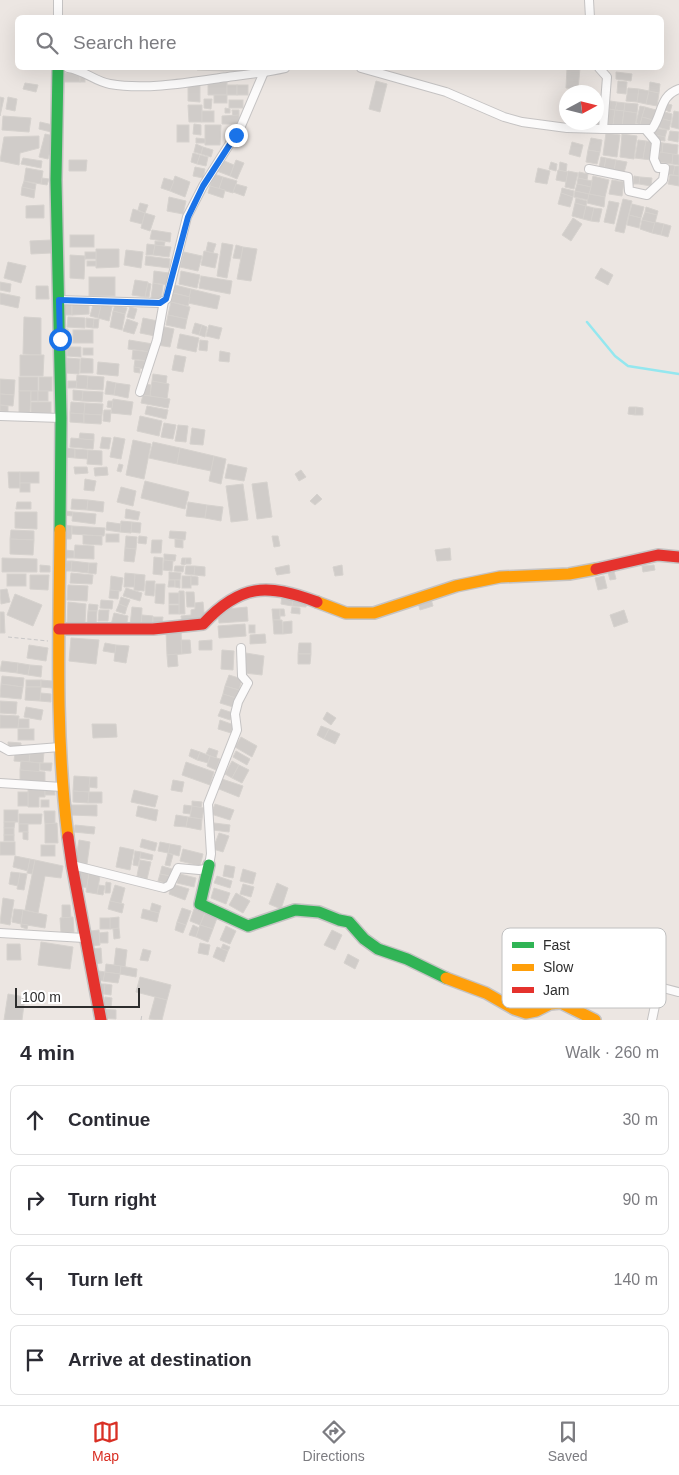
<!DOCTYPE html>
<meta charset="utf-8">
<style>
body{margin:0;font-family:Helvetica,sans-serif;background:#f2f2f3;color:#2b2b33}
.compass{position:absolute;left:559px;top:85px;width:45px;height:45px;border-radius:50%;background:#fff;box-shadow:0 5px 20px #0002;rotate:83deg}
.scale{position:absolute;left:15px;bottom:12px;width:125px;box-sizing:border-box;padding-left:5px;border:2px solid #2d2d2d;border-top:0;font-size:14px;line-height:18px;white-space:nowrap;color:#2d2d2d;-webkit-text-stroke:4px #fff;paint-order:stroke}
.stop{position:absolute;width:15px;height:15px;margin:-11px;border:4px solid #1a73e8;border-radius:50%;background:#fff}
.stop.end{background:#1a73e8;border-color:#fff;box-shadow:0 1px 5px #0008}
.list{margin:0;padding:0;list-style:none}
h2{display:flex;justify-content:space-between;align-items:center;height:65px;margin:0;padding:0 20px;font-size:21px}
h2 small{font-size:16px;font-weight:400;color:#7c7c81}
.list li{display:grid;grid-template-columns:32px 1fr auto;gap:15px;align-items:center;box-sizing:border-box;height:70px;margin:0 10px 10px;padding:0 10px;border:1px solid #e1e1e2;border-radius:8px}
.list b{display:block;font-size:19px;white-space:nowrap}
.list em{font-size:16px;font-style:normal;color:#7c7c81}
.icon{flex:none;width:28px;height:28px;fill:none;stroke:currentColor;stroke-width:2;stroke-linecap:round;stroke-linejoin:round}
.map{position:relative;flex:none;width:679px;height:1020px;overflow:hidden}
.search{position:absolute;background:#fff;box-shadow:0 5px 20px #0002;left:15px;right:15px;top:15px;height:55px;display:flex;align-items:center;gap:12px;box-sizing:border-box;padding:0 18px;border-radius:8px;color:#7c7c81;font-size:19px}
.sheet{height:385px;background:#fff}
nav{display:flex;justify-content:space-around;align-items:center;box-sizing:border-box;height:70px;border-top:1px solid #e1e1e2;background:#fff;font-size:14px;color:#7c7c81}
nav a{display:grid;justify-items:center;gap:2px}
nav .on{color:#d93025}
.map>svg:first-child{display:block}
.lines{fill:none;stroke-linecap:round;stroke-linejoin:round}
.stream{stroke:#94e7ef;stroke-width:2.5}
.building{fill:#d0ccc9;stroke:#d6d2ce}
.street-casing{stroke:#c5c3c3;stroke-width:10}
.fast-casing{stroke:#c5c3c3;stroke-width:14}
.slow-casing{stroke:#c5c3c3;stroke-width:14}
.jam-casing{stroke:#c5c3c3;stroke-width:14}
.path{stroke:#c8c7c7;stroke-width:1;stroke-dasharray:4 2.5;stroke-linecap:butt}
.street{stroke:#fcfbfb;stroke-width:8}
.fast{stroke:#30b455;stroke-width:11}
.slow{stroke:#ff9f0a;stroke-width:11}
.jam{stroke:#e5322d;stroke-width:11}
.route{stroke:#1a73e8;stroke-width:6}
.key{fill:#fff;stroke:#c0c0c0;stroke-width:1}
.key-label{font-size:14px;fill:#2d2d2d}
</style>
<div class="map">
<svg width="679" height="1020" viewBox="0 0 679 1020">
<rect width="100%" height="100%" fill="#ece6e2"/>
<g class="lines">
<polyline class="stream" points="587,322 615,356 628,366 679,374"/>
</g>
<g class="building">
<polygon points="197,68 224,68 224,71 197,70"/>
<rect x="224" y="68" width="26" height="3"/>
<polygon points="567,68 580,68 578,89 566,88"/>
<polygon points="616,72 632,74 631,81 616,79"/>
<rect x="64" y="73" width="16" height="9"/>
<rect x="80" y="76" width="5" height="6"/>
<polygon points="376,81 387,84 380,112 369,109"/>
<polygon points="618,81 627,82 626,94 617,93"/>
<polygon points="227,82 227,95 208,95 208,83"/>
<polygon points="650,82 660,84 659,93 649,91"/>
<polygon points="25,83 38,85 36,92 23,89"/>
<polygon points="188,84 200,84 200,102 188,101"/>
<rect x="227" y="85" width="10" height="10"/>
<rect x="237" y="85" width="11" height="10"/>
<polygon points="628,88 639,89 637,102 626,101"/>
<polygon points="639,89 649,91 646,104 637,102"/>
<polygon points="649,91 659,93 657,106 646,104"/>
<rect x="214" y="95" width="13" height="8"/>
<polygon points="0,97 4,98 0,116"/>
<polygon points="8,97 17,99 15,111 6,109"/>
<polygon points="204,99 212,99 211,109 204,108"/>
<rect x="229" y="100" width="14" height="8"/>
<polygon points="610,101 617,102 615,110 609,109"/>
<polygon points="617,102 625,103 624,111 615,110"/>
<polygon points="625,103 638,104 637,113 624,111"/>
<polygon points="664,103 672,105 670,112 663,109"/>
<polygon points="188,105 202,105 202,122 189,122"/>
<polygon points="640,106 645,107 640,125 636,123"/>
<polygon points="645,107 656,110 653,120 642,117"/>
<polygon points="225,108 230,109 230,113 225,113"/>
<polygon points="609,109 615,110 613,125 607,124"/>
<polygon points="232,110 239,110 239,115 233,116"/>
<polygon points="615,110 624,111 622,126 613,125"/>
<rect x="202" y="111" width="12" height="11"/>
<polygon points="624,111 637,113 635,128 622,126"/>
<polygon points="661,111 672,114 671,121 659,118"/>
<polygon points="674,111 679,112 679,129 671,127"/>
<polygon points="239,115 239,124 222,124 222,116"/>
<polygon points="3,116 31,118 29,132 2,130"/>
<polygon points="642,117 653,120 651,128 640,125"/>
<polygon points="659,118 671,121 669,130 657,127"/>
<polygon points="596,119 601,120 600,127 588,125 589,122 596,122"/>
<polygon points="40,122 53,125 51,132 39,129"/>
<polygon points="194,124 201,125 201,135 193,134"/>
<rect x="177" y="125" width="12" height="17"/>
<polygon points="205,125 221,125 220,145 205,145"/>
<polygon points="655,128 667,130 665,137 653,135"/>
<polygon points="670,131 679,132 678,142 668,140"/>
<polygon points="606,133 620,135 617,157 603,155"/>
<polygon points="45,134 54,136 48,159 39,157"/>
<polygon points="622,134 637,136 634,159 620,157"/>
<polygon points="656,135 665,137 665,141 656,140"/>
<polygon points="39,136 39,148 20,153 19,165 0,161 4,137"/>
<polygon points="196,138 205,139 205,143 196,143"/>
<polygon points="591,138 602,140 600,152 588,150"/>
<polygon points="638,140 646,141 643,159 635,158"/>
<polygon points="646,141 654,142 652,160 643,159"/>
<polygon points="572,142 583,145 580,157 569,154"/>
<polygon points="658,142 663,143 662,153 656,152"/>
<polygon points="663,143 678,145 677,155 662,153"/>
<polygon points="196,144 203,147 201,154 194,152"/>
<polygon points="203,147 213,150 211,157 201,154"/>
<polygon points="588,150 600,152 597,164 586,162"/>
<polygon points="660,152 673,154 672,164 658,162"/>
<polygon points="193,153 200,155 197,164 191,162"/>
<polygon points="673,154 679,155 679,165 672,164"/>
<polygon points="200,155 208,157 206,166 197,164"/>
<polygon points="601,157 606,158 604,169 599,168"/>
<polygon points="23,158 42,161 41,168 21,164"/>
<polygon points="606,158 616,160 614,171 604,169"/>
<polygon points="69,160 87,160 86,171 69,171"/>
<polygon points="222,160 234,165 230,176 217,171"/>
<polygon points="236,160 244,163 237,179 230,176"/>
<polygon points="616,160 627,162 624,173 614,171"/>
<polygon points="551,162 557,164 556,171 549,169"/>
<polygon points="560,162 567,164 566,172 559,170"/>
<polygon points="669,165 675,166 673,175 667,174"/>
<polygon points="675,166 679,166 679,176 673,175"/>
<polygon points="195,167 205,169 203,178 193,176"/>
<polygon points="26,168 43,171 41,184 24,181"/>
<polygon points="538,168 550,171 547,184 535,182"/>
<polygon points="558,170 568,172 566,182 556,180"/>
<polygon points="568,171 578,173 574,189 565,187"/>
<polygon points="579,172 588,174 587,180 578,178"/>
<polygon points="214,174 223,177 219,189 210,186"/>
<polygon points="670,175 679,176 679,186 668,184"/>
<polygon points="175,176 190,182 185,197 170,191"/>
<polygon points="593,176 609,180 605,197 589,194"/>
<polygon points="634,176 640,177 639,184 633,184"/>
<polygon points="223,177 237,181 233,193 219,189"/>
<polygon points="640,177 652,178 651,186 639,184"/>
<polygon points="42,178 49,179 47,185 41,184"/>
<polygon points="164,178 174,181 170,191 161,188"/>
<polygon points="578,178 592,181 591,187 577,184"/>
<polygon points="612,180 624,182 622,196 609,194"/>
<polygon points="24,181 36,184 35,190 22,187"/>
<polygon points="236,184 247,187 244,196 233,192"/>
<polygon points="577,184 591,187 589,194 575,191"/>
<polygon points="210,186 225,190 223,198 208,193"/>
<polygon points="22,187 35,190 34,198 21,195"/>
<polygon points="562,188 574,191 573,197 561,193"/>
<polygon points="575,191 589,194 588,200 574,197"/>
<polygon points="561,193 573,197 570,207 558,204"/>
<polygon points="589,194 605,197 604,207 587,203"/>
<polygon points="169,197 186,201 183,214 167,211"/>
<polygon points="576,198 587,201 586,206 575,203"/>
<polygon points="623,199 632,201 624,233 615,231"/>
<polygon points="609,201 619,203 614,224 604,222"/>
<polygon points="140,203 148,205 145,213 138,210"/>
<polygon points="575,203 586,206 583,219 572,216"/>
<polygon points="632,204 644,207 641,218 629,215"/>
<polygon points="44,205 44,218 26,218 26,206"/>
<polygon points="586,206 594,208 591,221 583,219"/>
<polygon points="646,207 658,211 657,215 645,212"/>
<polygon points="594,208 602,209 599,222 591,221"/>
<polygon points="133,209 145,213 142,224 130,221"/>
<polygon points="645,212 657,215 655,223 642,220"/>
<polygon points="145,213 155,216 150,231 141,228"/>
<polygon points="629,215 641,218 639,228 627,225"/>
<polygon points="573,218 582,224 571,241 562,235"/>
<polygon points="642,220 655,223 652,233 640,229"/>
<polygon points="655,222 664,224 661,235 652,233"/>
<polygon points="664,224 671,226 668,237 661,235"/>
<polygon points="152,230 171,233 170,242 150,239"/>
<rect x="70" y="235" width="24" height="12"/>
<polygon points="51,240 51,253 31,254 30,241"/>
<polygon points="155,241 165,242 164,246 155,245"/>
<polygon points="208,242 216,244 213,253 206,251"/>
<polygon points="222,243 233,245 227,278 217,276"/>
<polygon points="147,244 155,245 153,255 146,255"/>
<polygon points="155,245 171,247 169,257 153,255"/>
<polygon points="236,245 243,247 241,259 233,258"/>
<polygon points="243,247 257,249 251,281 237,279"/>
<polygon points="96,249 119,249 119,267 96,268"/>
<polygon points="126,250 143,252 141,268 124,265"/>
<polygon points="204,251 218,254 215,268 201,265"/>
<rect x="85" y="252" width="11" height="7"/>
<polygon points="184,252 202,256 198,271 180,267"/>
<polygon points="70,255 85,256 84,279 70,278"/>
<polygon points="146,256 170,259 169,268 145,265"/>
<rect x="87" y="261" width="9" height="5"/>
<polygon points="8,262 26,266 21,283 4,278"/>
<polygon points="601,268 613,275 608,285 595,278"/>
<polygon points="154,271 169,273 168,285 153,283"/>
<polygon points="181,271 200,275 197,288 179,284"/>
<polygon points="201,276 232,281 230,294 199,288"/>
<rect x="89" y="277" width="26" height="19"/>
<polygon points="135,280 148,282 145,297 132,295"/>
<polygon points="0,282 11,284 10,292 0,290"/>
<polygon points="148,283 151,284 149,297 145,297"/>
<polygon points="153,283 163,285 161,300 151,298"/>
<polygon points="175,285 191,289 190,297 173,293"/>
<polygon points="36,286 48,286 49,299 36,299"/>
<polygon points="191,289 220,296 217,309 188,303"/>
<polygon points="0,293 20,297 18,308 0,304"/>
<polygon points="173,293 190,297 188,306 171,302"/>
<polygon points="171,302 190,307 187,319 168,315"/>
<rect x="64" y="303" width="8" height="12"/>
<polygon points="72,303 89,303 89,314 72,315"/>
<polygon points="101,304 112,307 109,321 98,318"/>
<polygon points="93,305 101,306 98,318 90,316"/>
<polygon points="115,305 127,308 125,314 113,311"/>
<polygon points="130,307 137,309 134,319 127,317"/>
<polygon points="113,311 125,314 122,330 110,327"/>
<polygon points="168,315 187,319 185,329 166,325"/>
<polygon points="24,317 41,318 41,355 23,354"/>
<polygon points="68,317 85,318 85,328 67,327"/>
<polygon points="86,318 94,319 93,328 86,327"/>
<polygon points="143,318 158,321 155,336 140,333"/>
<polygon points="94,319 99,319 98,328 93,328"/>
<polygon points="127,319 138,323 134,334 123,331"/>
<polygon points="195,323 202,325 199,335 192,333"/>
<polygon points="202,325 207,327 205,337 199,335"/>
<polygon points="209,325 222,328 219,339 206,336"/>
<polygon points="160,326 174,329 170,347 157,345"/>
<polygon points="65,329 68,329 69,337 65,337"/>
<rect x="73" y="330" width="20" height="13"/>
<polygon points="180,334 199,338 196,352 177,348"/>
<rect x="65" y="337" width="5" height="9"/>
<polygon points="129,340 153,344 152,352 128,349"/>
<polygon points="200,340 208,341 207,351 199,350"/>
<polygon points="67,347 81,347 81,357 67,356"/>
<rect x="83" y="348" width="10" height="7"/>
<polygon points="133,350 150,352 149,361 132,359"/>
<polygon points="220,351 230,353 229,362 219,361"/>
<polygon points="20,355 44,355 43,376 20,376"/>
<polygon points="175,355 186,357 183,372 172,370"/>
<polygon points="67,358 80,359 79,374 66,373"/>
<polygon points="81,358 93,359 93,373 80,373"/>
<polygon points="135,360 145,361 145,369 134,367"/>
<polygon points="98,362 119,364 118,376 97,374"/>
<polygon points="134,367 140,368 140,373 134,372"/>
<polygon points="153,374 167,376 166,384 152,381"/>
<polygon points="77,375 88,376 87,389 76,388"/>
<polygon points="88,376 104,377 103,390 87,389"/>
<rect x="19" y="377" width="19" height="14"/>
<rect x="39" y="377" width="13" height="14"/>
<polygon points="0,379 15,380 14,395 0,394"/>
<polygon points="68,381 77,381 76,388 68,388"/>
<polygon points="107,381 116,383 114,395 105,394"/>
<polygon points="152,381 169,384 167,399 150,396"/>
<polygon points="116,383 130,385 128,398 114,395"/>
<polygon points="144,384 151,385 150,396 143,395"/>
<polygon points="73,390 83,391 82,401 73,400"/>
<polygon points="19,391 31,391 30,413 19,413"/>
<rect x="31" y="391" width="7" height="10"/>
<rect x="38" y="391" width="10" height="10"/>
<polygon points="83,391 103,392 102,402 82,401"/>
<polygon points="0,394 14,395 13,406 0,405"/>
<polygon points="143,395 170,399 168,408 141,403"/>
<polygon points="113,399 133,402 131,415 111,413"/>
<polygon points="108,401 113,401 112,408 107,407"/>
<rect x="31" y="402" width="20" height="11"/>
<polygon points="71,402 85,403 84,414 70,413"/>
<polygon points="85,403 103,404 102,415 84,414"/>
<polygon points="0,405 8,406 8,412 0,411"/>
<polygon points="147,406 168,410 166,419 145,414"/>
<polygon points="629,407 636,407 635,415 628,414"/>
<polygon points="636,407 643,408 643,415 635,415"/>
<polygon points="104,410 111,410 110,422 103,421"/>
<polygon points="70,413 84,414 84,423 70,422"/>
<polygon points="84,414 102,415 101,424 84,423"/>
<polygon points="140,416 162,421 159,436 137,431"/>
<polygon points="164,423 176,425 173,439 161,437"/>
<polygon points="178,425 188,426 186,442 175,441"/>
<polygon points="192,428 205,430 203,445 190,444"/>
<polygon points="80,433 94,434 94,440 79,439"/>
<polygon points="102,437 111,438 109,449 100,448"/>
<polygon points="114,437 125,439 121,459 110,457"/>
<polygon points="71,438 94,440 93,449 70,447"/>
<polygon points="133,440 151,444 144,479 126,475"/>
<polygon points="153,442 180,448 177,464 149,458"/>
<polygon points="65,448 75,449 75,458 65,457"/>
<polygon points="180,448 214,456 211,471 177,464"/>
<polygon points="75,449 88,450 88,459 75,458"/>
<polygon points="88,450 102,451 102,465 87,464"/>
<polygon points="214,456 226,459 221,484 209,481"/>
<polygon points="119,464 123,465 121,472 117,471"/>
<polygon points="228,464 247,468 244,481 225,478"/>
<polygon points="74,467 87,467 88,473 75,474"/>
<polygon points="107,467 108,475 95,476 94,468"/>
<polygon points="301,470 306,477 299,481 295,474"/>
<polygon points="8,472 20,472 20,488 9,488"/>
<rect x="20" y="472" width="19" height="11"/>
<polygon points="85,479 96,481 94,491 84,490"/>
<polygon points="145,481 189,492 185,509 141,498"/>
<polygon points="267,482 272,517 257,519 252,484"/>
<rect x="20" y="483" width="10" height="9"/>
<polygon points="243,484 248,520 231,522 226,486"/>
<polygon points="121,487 136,491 133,506 117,502"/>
<polygon points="317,494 322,499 315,505 310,501"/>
<polygon points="72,499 88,500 87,510 71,509"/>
<polygon points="88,500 104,502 103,512 87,510"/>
<polygon points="17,502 31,502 31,509 16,509"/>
<polygon points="188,502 207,505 205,518 186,516"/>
<polygon points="207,505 223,507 221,521 205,518"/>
<polygon points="126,509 140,512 138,520 125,518"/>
<polygon points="65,511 73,512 72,516 64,515"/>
<polygon points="15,512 37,512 37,529 15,528"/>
<polygon points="73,512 96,514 95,524 72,521"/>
<polygon points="121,521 132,522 131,533 120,532"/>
<polygon points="107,522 121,524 120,532 106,530"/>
<polygon points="132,522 141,523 140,533 131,532"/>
<polygon points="65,525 72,526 71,539 64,539"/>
<polygon points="72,526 105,528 104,536 72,534"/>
<polygon points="11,530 34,531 34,540 10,539"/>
<polygon points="170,531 186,532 185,540 169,538"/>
<rect x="106" y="534" width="13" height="8"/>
<polygon points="83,535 102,536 102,545 83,544"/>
<polygon points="126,536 137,537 136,549 125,548"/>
<polygon points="139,536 147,537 146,544 138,543"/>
<polygon points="272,536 278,536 280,546 274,547"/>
<polygon points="10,539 34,540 33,555 10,554"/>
<polygon points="175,539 183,540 183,548 175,547"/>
<polygon points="152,540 162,540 161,553 151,553"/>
<polygon points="75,545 94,546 94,559 74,558"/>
<polygon points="125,548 136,549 134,562 124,561"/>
<polygon points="450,548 451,560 437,561 435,550"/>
<polygon points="65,550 74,551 74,558 64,558"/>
<polygon points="164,554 176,555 175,561 164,560"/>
<polygon points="154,557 163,558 162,575 153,574"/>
<polygon points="2,558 37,559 37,572 2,572"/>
<polygon points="182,558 186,558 185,565 181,564"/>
<polygon points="186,558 191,558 191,564 185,564"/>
<polygon points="164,560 173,561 172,571 163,570"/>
<polygon points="67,561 72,561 71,571 66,571"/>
<polygon points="72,561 89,563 88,573 71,571"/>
<polygon points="89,563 97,563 96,574 88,573"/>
<polygon points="40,565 50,566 50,572 40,572"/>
<polygon points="289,565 290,573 277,575 275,568"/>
<polygon points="342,565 343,575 335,576 333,567"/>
<polygon points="654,565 655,570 643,572 642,566"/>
<polygon points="175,566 184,566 183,572 174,571"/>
<polygon points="186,566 195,566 194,575 185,574"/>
<polygon points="195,566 205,567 205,576 194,575"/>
<polygon points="614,571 616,579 610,580 608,572"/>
<polygon points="169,572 181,573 180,580 169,580"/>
<polygon points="71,573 93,575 92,584 70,583"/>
<polygon points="125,573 135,574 135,587 124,587"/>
<rect x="7" y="574" width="19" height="12"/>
<polygon points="135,574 145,575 144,591 134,590"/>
<polygon points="30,575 49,575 48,590 30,589"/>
<polygon points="111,576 123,578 121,591 110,590"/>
<rect x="182" y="576" width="9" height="12"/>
<polygon points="191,576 198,577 198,585 191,585"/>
<polygon points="604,576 607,588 598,590 595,578"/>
<polygon points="169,580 175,580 175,587 168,587"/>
<polygon points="175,580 180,580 180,588 175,587"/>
<polygon points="146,581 155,581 154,596 145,595"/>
<polygon points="156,584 165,584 164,604 155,603"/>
<polygon points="68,585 88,586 87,601 67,600"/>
<polygon points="126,588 142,593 140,601 123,596"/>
<polygon points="7,589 10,602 1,604 0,590"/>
<polygon points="110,590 119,591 118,599 109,598"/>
<polygon points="179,591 184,591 185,614 179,614"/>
<polygon points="186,592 194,592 195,607 187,607"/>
<rect x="169" y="593" width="10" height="11"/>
<polygon points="15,594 42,605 33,626 7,615"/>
<polygon points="282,596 293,598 292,606 281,604"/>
<polygon points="121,597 130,600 127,607 119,604"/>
<polygon points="293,598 307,600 306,607 292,606"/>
<polygon points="431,599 433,606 420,610 418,603"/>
<polygon points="101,600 113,601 112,609 100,608"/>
<polygon points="68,602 86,604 85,624 67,623"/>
<polygon points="203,602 205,622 182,624 181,616 191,615 191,610 195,609 195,603"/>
<polygon points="89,604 98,605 97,611 88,611"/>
<polygon points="119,604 127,607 125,614 116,611"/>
<rect x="169" y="605" width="10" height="9"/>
<polygon points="132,607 142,608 141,627 130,626"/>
<polygon points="247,607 248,621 219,623 218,610"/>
<polygon points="292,607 300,608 300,614 291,613"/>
<polygon points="272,609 280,609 280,620 273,620"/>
<polygon points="280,609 284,609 285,616 280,616"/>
<polygon points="99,610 109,610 108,621 98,621"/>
<polygon points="624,610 628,622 614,627 610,615"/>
<polygon points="88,611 97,611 96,625 87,624"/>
<polygon points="0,612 4,612 5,633 0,633"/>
<polygon points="114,613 128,616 126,628 111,625"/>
<polygon points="142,615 153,616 153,625 141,624"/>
<polygon points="153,617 163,617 162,625 153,625"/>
<polygon points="273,620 282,620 283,634 274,634"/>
<polygon points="292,621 292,633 283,634 283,622"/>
<polygon points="245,624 246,636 219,638 218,626"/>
<rect x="249" y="625" width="6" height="8"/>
<polygon points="181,630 182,654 167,655 166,631"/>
<polygon points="265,634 266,643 250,644 250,635"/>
<polygon points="71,638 99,640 96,664 69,661"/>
<polygon points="181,640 190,640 191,653 182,654"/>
<polygon points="212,640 212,650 199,650 199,641"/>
<polygon points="105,643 116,645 115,653 103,651"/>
<polygon points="299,643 311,643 311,654 298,654"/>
<polygon points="29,645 48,648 46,661 27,658"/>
<polygon points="116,645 129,646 126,663 114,661"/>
<polygon points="222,650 234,651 233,670 221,669"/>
<polygon points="246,653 264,656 262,675 244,673"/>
<polygon points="177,654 178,666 168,667 167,655"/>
<polygon points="298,654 311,654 310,664 298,664"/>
<polygon points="2,661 18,663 17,673 0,671"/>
<polygon points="18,663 30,665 28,675 17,673"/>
<polygon points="30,665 42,666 41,677 28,675"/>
<polygon points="229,675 242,679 239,690 225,686"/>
<polygon points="2,676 24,678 23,687 1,684"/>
<rect x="26" y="680" width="15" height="7"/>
<polygon points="41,680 52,681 52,688 41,687"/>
<polygon points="1,684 23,687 21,699 0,697"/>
<polygon points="225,686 239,690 236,698 223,694"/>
<polygon points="26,687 41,687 40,701 25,700"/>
<polygon points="41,693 51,694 51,702 40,701"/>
<polygon points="223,694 236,698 233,707 220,703"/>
<polygon points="0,701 17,702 16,714 0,713"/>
<polygon points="26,707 43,710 41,720 24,717"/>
<polygon points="221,709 233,713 230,720 218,716"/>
<polygon points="327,712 336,718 331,725 323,719"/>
<polygon points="0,715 19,716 18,728 0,728"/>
<polygon points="19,719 29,719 29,728 18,728"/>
<polygon points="220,720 234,725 231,733 218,729"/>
<polygon points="92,724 116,724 117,737 93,738"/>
<polygon points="321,726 329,729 324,739 317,735"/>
<rect x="18" y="729" width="16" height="11"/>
<polygon points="329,729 340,734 335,744 324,739"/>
<polygon points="241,737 257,746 252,757 235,747"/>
<polygon points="8,742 21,743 21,747 8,747"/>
<polygon points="209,748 218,751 216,758 206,754"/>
<polygon points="191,749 200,752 197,760 189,756"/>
<polygon points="30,751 44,752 43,763 29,762"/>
<polygon points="236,751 250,759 247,765 233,757"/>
<polygon points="15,752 30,753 29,762 14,761"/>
<polygon points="200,752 210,756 208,763 197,760"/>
<polygon points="210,756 220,759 216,770 207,766"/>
<polygon points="21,761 40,763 39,772 20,770"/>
<polygon points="232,761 239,765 232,778 225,774"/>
<polygon points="186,762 214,772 210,785 182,775"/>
<polygon points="40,763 52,763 51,771 40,770"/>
<polygon points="239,765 249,770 242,783 232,778"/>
<polygon points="20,770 45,772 45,782 20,780"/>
<polygon points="74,776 90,777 89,792 73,791"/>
<polygon points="90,777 97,777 97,788 89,787"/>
<polygon points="222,779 243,786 239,797 219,789"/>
<polygon points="173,780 184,782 182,792 171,790"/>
<polygon points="28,787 45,788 45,797 39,797 39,807 28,807"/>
<rect x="45" y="788" width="10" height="7"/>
<polygon points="134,790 158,796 155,807 131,802"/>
<polygon points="73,791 89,792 88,803 73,802"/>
<rect x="18" y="792" width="10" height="14"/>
<polygon points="89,792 102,792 102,803 88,803"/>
<rect x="41" y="800" width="8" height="7"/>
<polygon points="192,801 202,802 201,808 192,806"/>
<polygon points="215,804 234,810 230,820 211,814"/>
<polygon points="71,805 97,805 97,816 71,815"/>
<polygon points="184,805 192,806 190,814 183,813"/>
<polygon points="138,806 158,810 156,821 136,816"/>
<polygon points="192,806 204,808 202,819 190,817"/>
<rect x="4" y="810" width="14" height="12"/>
<polygon points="44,811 55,811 55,823 45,824"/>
<polygon points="19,814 42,814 41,824 19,824"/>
<polygon points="176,815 188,817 186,827 174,826"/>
<polygon points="188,817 202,819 201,830 186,827"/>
<polygon points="4,822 15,822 14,828 4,828"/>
<polygon points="57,823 58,843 45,843 45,824"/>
<polygon points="214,823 230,825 229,832 213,830"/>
<rect x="19" y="824" width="9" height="8"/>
<polygon points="75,825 95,827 94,834 74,832"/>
<rect x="4" y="828" width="10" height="7"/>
<polygon points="23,832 28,832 28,840 23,839"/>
<polygon points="219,833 229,836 223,852 213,849"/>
<rect x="4" y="835" width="10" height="6"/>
<polygon points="142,839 157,843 155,851 140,847"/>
<polygon points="79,840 90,842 87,864 75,863"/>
<rect x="0" y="842" width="15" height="13"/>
<polygon points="160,842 170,844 168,853 158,851"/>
<polygon points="170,844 181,846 179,856 168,853"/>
<rect x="41" y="845" width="14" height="11"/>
<polygon points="120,847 134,850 130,870 116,867"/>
<polygon points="183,849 203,854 200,866 180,861"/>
<polygon points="135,851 141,852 138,866 133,865"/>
<polygon points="141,852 153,855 152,860 140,858"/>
<polygon points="168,853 173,855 170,866 165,865"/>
<polygon points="15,856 30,859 28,871 13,867"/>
<polygon points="30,859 35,860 32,874 27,873"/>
<polygon points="35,860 63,866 61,878 45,876 38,913 25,910"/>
<polygon points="140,860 151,862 147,879 137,876"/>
<polygon points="225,865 235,867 233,878 223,876"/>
<polygon points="162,866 172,869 170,876 160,874"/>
<polygon points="243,869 256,873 253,884 240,881"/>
<polygon points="78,871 89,873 87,888 80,886"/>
<polygon points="11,872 20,873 18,886 9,884"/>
<polygon points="20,873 27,874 24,890 17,889"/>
<polygon points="89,873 100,876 97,894 86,892"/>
<polygon points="160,874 170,876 169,884 158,881"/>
<polygon points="180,874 196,878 194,887 177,883"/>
<polygon points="217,876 232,881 230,888 214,883"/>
<polygon points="106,882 111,883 110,893 105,893"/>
<polygon points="277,883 288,888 281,909 269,904"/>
<polygon points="172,884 189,889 185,900 169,894"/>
<polygon points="243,884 254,887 251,897 240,894"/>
<polygon points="99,885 105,886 103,895 97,894"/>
<polygon points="115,885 125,888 121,904 110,901"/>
<polygon points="214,888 230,893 226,904 211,898"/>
<polygon points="236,893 250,901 243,913 229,905"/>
<polygon points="3,898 14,900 10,925 0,923"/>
<polygon points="110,901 124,904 122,913 108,909"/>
<polygon points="152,903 161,906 159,913 150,911"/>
<polygon points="62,905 70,905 71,918 62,918"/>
<polygon points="182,908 191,911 186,925 177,922"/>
<polygon points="14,909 23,910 21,924 12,922"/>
<polygon points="143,909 159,913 157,922 141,918"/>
<polygon points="194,909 205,913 200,925 190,921"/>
<polygon points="23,910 47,915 45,928 21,924"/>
<polygon points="205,913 217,918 213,929 200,925"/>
<polygon points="73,917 74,932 61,933 60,918"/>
<polygon points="119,917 119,928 110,929 110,918"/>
<rect x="100" y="918" width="10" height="11"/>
<polygon points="177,922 186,925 183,933 175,930"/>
<polygon points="21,924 28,925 27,929 21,927"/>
<polygon points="193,925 199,928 196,937 189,935"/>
<polygon points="200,925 213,929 208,942 196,937"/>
<polygon points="226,926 236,931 230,944 220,940"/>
<polygon points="119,928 120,938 114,939 113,929"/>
<polygon points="99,930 100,945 92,946 91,931"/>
<polygon points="332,930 342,935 335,950 324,945"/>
<polygon points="108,932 108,943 100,943 99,933"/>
<polygon points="41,942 73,947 70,969 38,965"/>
<polygon points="200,943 210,945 208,955 198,953"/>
<polygon points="7,944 20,944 21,960 7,960"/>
<polygon points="223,944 230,947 228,951 221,949"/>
<polygon points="217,947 228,951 224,962 213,957"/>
<polygon points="101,948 102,963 93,964 92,949"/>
<polygon points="116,948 127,950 125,967 114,965"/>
<polygon points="143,949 151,951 148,961 140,960"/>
<polygon points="348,954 359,960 355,969 344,963"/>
<polygon points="106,964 121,966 120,974 105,972"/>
<polygon points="121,966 137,969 136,977 120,974"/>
<polygon points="99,971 105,972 103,981 98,980"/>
<polygon points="105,972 120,974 118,983 103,981"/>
<polygon points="140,977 171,985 167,1000 136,992"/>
<polygon points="98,984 105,984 104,994 97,993"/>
<polygon points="105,984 112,985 111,995 104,994"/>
<polygon points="8,994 25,997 22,1020 4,1020"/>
<polygon points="105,997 112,998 111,1007 104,1006"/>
<polygon points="155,997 167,1000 162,1020 149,1019"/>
<polygon points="102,1009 116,1010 116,1019 102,1018"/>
</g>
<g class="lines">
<defs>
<g id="street">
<polyline points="58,0 58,18"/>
<polyline points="589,0 590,18"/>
<path d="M68,68C84,70 94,81 110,84C144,90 186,83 220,78C242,75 263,73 285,68"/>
<polyline points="361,68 446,92 504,117 522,122 567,128 603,129"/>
<path d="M599,68L607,77L603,129H652C663,114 659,96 679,89"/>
<polyline points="589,169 628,177 629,191 647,195 663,180 665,168 658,168 654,159 656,142 646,130"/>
<polyline points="59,300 160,303 167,299 187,217 203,186 241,126 264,72"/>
<polyline points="140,392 157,340 164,301"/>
<polyline points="0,416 61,418"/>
<polyline points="0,746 9,751 60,747"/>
<polyline points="0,783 62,787"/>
<polyline points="72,865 164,888 170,885 178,868 199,870 205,869 209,865 211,854 208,804 237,730 235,714 238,702 248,683 242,676 241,648"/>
<polyline points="0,933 84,938"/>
<polyline points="652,1020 658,991 663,988 678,992"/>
</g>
<g id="fast">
<polyline points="58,68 56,180 61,418 60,530"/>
<polyline points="209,865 200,904 248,926 295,910 319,912 339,920 349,922 364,939 378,949 407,959 446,978"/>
</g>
<g id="slow">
<path d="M60,530C59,632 55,736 68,837"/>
<polyline points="317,602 346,613 374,613 456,586 500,577 569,574 596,569"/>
<polyline points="446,978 486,993 514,1009 526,1013 536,1011 550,1004 561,1003 595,1020"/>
</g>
<g id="jam">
<polyline points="596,569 658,555 679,557"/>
<path d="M59,629H153L203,624C240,584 267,583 317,602"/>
<polyline points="68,837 72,865 101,1020"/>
</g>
</defs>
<use href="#street" class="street-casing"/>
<use href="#fast" class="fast-casing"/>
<use href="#slow" class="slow-casing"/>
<use href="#jam" class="jam-casing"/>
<g class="path">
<polyline points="8,637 48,641"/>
<polyline points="141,1020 142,1014"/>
</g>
<use href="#street" class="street"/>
<use href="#fast" class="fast"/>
<use href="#slow" class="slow"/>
<use href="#jam" class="jam"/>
</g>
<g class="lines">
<polyline class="route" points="60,339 59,300 160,303 166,299 188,217 203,186 236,135"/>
</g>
<rect x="502" y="928" width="164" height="80" rx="8" class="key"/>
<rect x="512" y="942" width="22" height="6" fill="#30b455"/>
<rect x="512" y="964" width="22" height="7" fill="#ff9f0a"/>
<rect x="512" y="987" width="22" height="6" fill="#e5322d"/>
<g class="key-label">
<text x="543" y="950">Fast</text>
<text x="543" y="972">Slow</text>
<text x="543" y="995">Jam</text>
</g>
</svg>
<svg class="compass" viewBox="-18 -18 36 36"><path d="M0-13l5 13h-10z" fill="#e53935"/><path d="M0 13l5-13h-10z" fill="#7c7c81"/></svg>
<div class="scale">100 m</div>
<div class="stop" style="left:60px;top:339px"></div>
<div class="stop end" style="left:236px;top:135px"></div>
<div class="search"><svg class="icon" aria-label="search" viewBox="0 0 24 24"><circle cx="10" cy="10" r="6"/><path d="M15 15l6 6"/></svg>Search here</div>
</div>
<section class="sheet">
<h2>4 min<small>Walk · 260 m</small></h2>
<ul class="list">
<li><svg class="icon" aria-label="ahead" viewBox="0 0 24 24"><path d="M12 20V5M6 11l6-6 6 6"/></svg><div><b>Continue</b></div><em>30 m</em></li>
<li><svg class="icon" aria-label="right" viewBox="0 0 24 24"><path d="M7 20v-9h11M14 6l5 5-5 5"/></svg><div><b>Turn right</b></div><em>90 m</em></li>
<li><svg class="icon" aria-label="left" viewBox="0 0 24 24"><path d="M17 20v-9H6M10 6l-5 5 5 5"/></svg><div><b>Turn left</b></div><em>140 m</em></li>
<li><svg class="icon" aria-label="arrive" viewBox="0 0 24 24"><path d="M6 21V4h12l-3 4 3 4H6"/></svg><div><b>Arrive at destination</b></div></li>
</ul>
</section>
<nav>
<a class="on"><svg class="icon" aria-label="map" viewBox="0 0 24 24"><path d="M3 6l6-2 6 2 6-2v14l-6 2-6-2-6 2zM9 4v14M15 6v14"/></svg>Map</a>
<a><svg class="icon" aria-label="directions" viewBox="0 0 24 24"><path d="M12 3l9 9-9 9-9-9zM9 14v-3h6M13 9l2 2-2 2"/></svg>Directions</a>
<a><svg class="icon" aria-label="saved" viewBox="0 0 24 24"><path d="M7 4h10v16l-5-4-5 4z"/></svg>Saved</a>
</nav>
